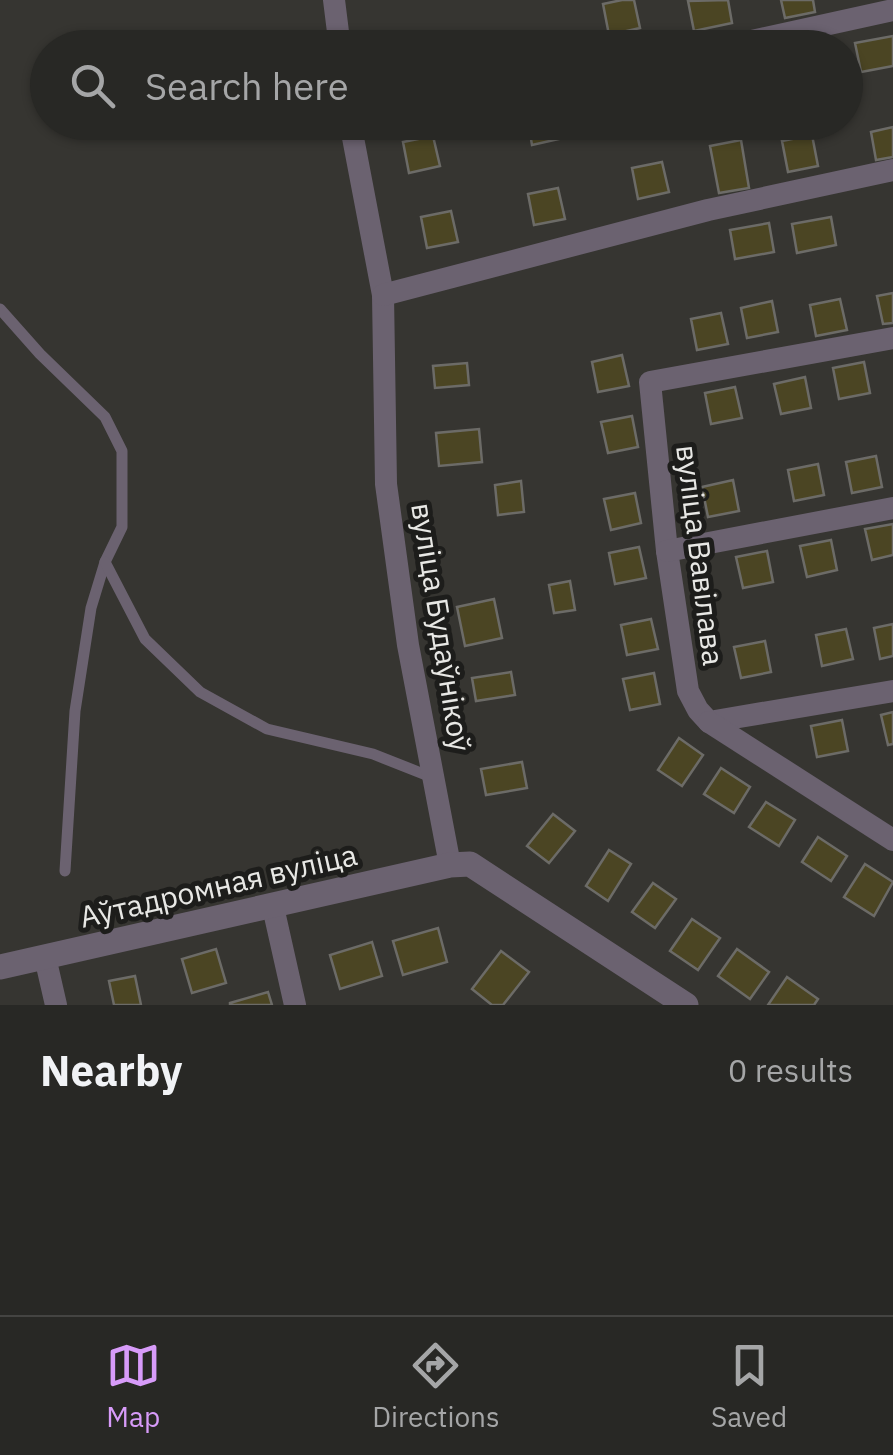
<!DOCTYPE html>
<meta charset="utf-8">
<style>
body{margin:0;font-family:"IBM Plex Sans",sans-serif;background:#30302d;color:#f1f3f6}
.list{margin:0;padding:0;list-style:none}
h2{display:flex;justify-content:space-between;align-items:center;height:130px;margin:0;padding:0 40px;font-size:42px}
h2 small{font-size:32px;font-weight:400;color:#a5a6a7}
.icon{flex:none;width:55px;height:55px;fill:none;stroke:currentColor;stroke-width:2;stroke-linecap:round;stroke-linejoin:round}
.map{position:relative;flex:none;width:893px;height:1005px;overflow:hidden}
.search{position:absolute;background:#282825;box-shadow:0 2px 8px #0004;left:30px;right:30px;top:30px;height:110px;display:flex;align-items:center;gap:25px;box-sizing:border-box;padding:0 35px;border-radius:55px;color:#a5a6a7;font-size:38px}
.sheet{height:310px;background:#282825}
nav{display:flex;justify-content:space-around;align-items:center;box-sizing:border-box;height:140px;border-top:2px solid #444442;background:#282825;font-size:28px;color:#a5a6a7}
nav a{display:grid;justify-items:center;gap:5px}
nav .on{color:#d79bf9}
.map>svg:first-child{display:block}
.building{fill:#4b4523;stroke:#6c6b67;stroke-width:2.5}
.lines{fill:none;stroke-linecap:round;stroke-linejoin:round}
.service{stroke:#6b6270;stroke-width:11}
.minor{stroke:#6b6270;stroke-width:22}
.tertiary{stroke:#6b6270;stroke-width:25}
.labels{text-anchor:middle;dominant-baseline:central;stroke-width:10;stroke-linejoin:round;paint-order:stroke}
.street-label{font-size:30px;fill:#e8e8e5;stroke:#1d1d1b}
</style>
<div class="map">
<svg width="893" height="1005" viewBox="0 0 893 1005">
<rect width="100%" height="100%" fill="#363531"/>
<g class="building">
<polygon points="622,0 634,0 640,28 609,35 603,4"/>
<polygon points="728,0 732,23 694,31 688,1"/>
<polygon points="781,0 813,0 815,12 785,18"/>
<polygon points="541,32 544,48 512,48 510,38"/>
<polygon points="893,36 893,66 861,72 855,43"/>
<polygon points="528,122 559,122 563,138 532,145"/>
<polygon points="893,127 893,157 876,160 871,132"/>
<polygon points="812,135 818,166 788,172 782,141"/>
<polygon points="433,136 440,166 409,173 403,142"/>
<polygon points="741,140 749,188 719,193 710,146"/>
<polygon points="662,162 669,192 638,199 632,168"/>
<polygon points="558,188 565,219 534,225 528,194"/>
<polygon points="451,211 458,242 427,248 421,217"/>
<polygon points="831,217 836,245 797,253 792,224"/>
<polygon points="769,223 774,252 735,259 730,230"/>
<polygon points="893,293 893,323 883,324 877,296"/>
<polygon points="840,299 847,330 816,336 810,305"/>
<polygon points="772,301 778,332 747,338 741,308"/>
<polygon points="721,313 728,344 697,350 691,319"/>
<polygon points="622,355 629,386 598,392 592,362"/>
<polygon points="864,362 870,393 839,399 833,368"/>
<polygon points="467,363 469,385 435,388 433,366"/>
<polygon points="805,377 811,408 781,414 774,384"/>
<polygon points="735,387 742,418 711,424 705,393"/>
<polygon points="632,416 638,447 608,453 601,422"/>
<polygon points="479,429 482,462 439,466 436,433"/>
<polygon points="876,456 882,487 852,493 846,462"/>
<polygon points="818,464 824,495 794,501 788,470"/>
<polygon points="733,480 739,511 708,517 702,487"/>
<polygon points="521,481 524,512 498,515 495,485"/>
<polygon points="635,493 641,523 611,530 604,499"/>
<polygon points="893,524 893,555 872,560 865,529"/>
<polygon points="831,540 837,570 807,577 800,546"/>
<polygon points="639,547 646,578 615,584 609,553"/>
<polygon points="767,551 773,582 743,588 736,557"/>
<polygon points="570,581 575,610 554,613 549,585"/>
<polygon points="494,599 502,638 465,646 457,607"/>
<polygon points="651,619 658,649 627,655 621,625"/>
<polygon points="893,624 893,656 880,659 874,628"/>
<polygon points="846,629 853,659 822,666 816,635"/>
<polygon points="765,641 771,672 741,678 734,647"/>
<polygon points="511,672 515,695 476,701 472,678"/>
<polygon points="654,673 660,704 630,710 623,679"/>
<polygon points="893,712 893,744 888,745 881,715"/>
<polygon points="842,720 848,751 817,757 811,726"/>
<polygon points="679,738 703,755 682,786 658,770"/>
<polygon points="522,762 527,788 486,795 481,769"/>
<polygon points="721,768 750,787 734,813 704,794"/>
<polygon points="766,802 795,820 779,846 749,827"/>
<polygon points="553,814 575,831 549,863 527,846"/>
<polygon points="818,837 847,856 831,881 802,862"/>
<polygon points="609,850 631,864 608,901 586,886"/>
<polygon points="865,864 893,882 874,916 844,897"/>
<polygon points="653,883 676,899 655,928 632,912"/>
<polygon points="692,919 720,938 698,970 670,951"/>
<polygon points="438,928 447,962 403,975 393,941"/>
<polygon points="372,942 382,976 340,989 330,955"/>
<polygon points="216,949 226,983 192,993 182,959"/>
<polygon points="737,949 769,972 750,999 718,976"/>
<polygon points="501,951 529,972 503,1005 492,1005 472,989"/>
<polygon points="135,976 141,1005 114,1005 109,981"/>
<polygon points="787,977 818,999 814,1005 768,1005"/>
<polygon points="268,992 272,1005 230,1005 230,1003"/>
</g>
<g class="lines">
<g class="service">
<polyline points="0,309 40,354 105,417 122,451 122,527 105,562 91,608 75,711 65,871"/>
<polyline points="105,562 145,639 200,692 267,729 373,754 431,777"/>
</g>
<g class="minor">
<polyline points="334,0 340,48"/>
<polyline points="720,48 893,10"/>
<polyline points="350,122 383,295 386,484 408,645 450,865"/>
<polyline points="383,295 708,210 893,170"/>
<polyline points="893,338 650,382 667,551 688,691 698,710 709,722 893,691"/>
<polyline points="667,551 893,508"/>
<polyline points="709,722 893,840"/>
<polyline points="273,907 295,1005"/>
<polyline points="45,957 56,1005"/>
</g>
<polyline class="tertiary" points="0,967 450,865 470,864 686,1005"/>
</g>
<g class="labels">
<g class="street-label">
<text transform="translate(701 555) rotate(83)">вуліца Вавілава</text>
<text transform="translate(442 627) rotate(81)">вуліца Будаўнікоў</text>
<text transform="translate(218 885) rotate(-13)">Аўтадромная вуліца</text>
</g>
</g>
</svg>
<div class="search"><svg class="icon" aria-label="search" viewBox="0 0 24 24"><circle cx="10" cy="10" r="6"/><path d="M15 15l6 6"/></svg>Search here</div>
</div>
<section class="sheet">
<h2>Nearby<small>0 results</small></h2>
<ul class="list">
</ul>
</section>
<nav>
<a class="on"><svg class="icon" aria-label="map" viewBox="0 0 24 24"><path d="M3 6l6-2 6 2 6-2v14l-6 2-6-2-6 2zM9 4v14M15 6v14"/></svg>Map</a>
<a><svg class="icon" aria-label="directions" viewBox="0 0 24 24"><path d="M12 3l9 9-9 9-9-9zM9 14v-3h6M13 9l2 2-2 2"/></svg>Directions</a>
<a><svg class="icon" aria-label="saved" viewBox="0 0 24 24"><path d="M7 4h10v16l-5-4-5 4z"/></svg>Saved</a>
</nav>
